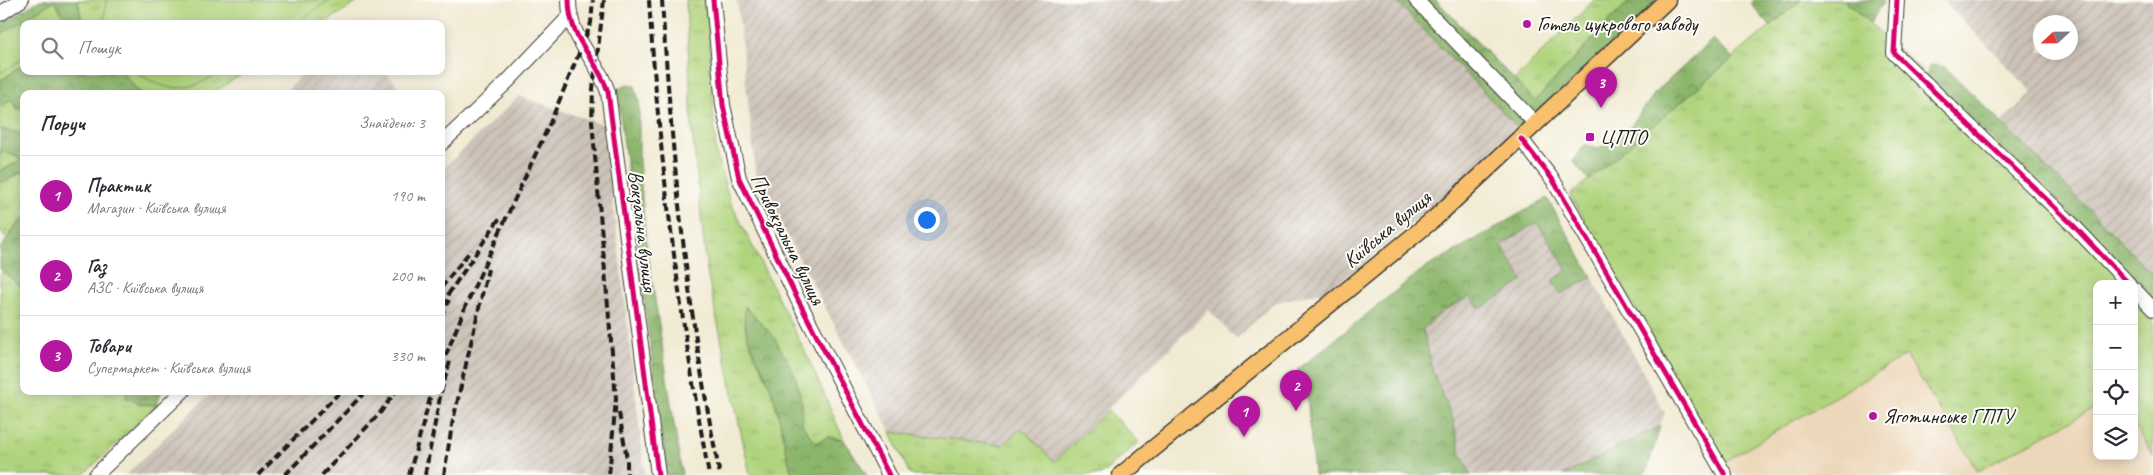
<!DOCTYPE html>
<html lang="uk">
<meta charset="utf-8">
<style>
body{margin:0;font-family:Caveat,sans-serif;background:#f2f2f3;color:#2b2b33}
.controls{position:absolute;right:15px;bottom:15px;display:grid;overflow:hidden;border-radius:10px;box-shadow:0 2px 12px #0003}
.controls button{width:45px;height:45px;display:grid;place-items:center;padding:0;border:0;border-bottom:1px solid #e1e1e2;background:#fff;color:#2b2b33;font:25px sans-serif}
.compass{position:absolute;left:2033px;top:15px;width:45px;height:45px;border-radius:50%;background:#fff;box-shadow:0 2px 12px #0003;rotate:248deg}
.you{position:absolute;left:926px;top:219px;width:18px;height:18px;margin:-12px;border:4px solid #fff;border-radius:50%;background:#1a73e8;box-shadow:0 0 0 8px #1a73e833}
.badge{display:grid;place-items:center;width:32px;height:32px;border-radius:50%;background:#b5179e;color:#fff;font-size:16px;font-weight:700}
.pin{position:absolute;translate:-50% -41px;filter:drop-shadow(0 1px 2px #0008)}
.pin::after{content:'';position:absolute;top:26px;width:18px;height:15px;background:inherit;clip-path:polygon(0 0,100% 0,50% 100%)}
.list{margin:0;padding:0;list-style:none}
h2{display:flex;justify-content:space-between;align-items:center;height:65px;margin:0;padding:0 20px;font-size:21px}
h2 small{font-size:16px;font-weight:400;color:#7c7c81}
.list li{display:grid;grid-template-columns:32px 1fr auto;gap:15px;align-items:center;box-sizing:border-box;height:80px;padding:0 20px;border-top:1px solid #e1e1e2}
.list b{display:block;font-size:19px;white-space:nowrap}
.list p{margin:0;font-size:16px;white-space:nowrap;color:#7c7c81}
.list em{font-size:16px;font-style:normal;color:#7c7c81}
.icon{flex:none;width:28px;height:28px;fill:none;stroke:currentColor;stroke-width:2;stroke-linecap:round;stroke-linejoin:round}
.map{position:relative;flex:none;width:2153px;height:475px;overflow:hidden}
.search{position:absolute;background:#fff;box-shadow:0 2px 12px #0003;left:20px;top:20px;width:425px;height:55px;display:flex;align-items:center;gap:12px;box-sizing:border-box;padding:0 18px;border-radius:10px;color:#7c7c81;font-size:19px}
.panel{position:absolute;background:#fff;box-shadow:0 2px 12px #0003;left:20px;top:90px;width:425px;height:305px;border-radius:10px}
.map>svg:first-child{display:block}
.built{fill:#edd7ba}
.industrial{fill:url(#industrial-furrows);fill-rule:evenodd}
.grass{fill:url(#grass-tufts);stroke:#66784c}
.forest{fill:url(#forest-crowns);stroke:#546944}
.pitch{fill:#b0d47d;stroke:#66784c}
.lines{fill:none;stroke-linecap:round;stroke-linejoin:round}
.minor-casing{stroke:#3c3b37;stroke-width:16}
.major-casing{stroke:#3c3b37;stroke-width:19}
.minor{stroke:#fff;stroke-width:14}
.major{stroke:#f8bf6c;stroke-width:16}
.rail{stroke:#1c1c1c;stroke-width:4;stroke-dasharray:8 4;stroke-linecap:butt}
.cycleway-casing{stroke:#fdfcf7;stroke-width:8}
.cycleway{stroke:#d6006c;stroke-width:5}
.poi-dot{fill:#b5179e;stroke:#fdfcf7;stroke-width:2}
.labels{text-anchor:middle;dominant-baseline:central;stroke-width:4;stroke-linejoin:round;paint-order:stroke}
.poi-label{font-size:21px;fill:#1c1c1c;stroke:#fdfcf7;text-anchor:start}
.street-label{font-size:21px;fill:#1c1c1c;stroke:#fdfcf7}
</style>
<div class="map">
<svg width="2153" height="475" viewBox="0 0 2153 475">
<defs>
<pattern id="industrial-furrows" width="10" height="10" patternUnits="userSpaceOnUse" patternTransform="scale(1.25)"><rect width="10" height="10" fill="#ccc2b8"/><path d="M-1 1l2-2M0 10L10 0M9 11l2-2" fill="none" stroke="#afa69e"/></pattern>
<pattern id="grass-tufts" width="24" height="20" patternUnits="userSpaceOnUse" patternTransform="scale(1.25)"><rect width="24" height="20" fill="#b0d47d"/><path d="M3 7l-1-3M5 7V3M7 7l1-3M15 17l-1-3M17 17v-4M19 17l1-3" fill="none" stroke="#97b56b"/></pattern>
<pattern id="forest-crowns" width="20" height="18" patternUnits="userSpaceOnUse" patternTransform="scale(1.25)"><rect width="20" height="18" fill="#8cb66c"/><path d="M2 6a3 3 0 1 1 6 0M12 15a3 3 0 1 1 6 0" fill="none" stroke="#729358"/></pattern>
</defs>
<rect width="100%" height="100%" fill="#fdfcf7"/>
<filter id="ink" filterUnits="userSpaceOnUse"><feTurbulence type="fractalNoise" baseFrequency=".02" numOctaves="2"/><feDisplacementMap in="SourceGraphic" scale="10" xChannelSelector="R" yChannelSelector="G"/><feConvolveMatrix kernelMatrix="1 2 1 2 8 2 1 2 1" color-interpolation-filters="sRGB"/></filter>
<filter id="wash" filterUnits="userSpaceOnUse"><feTurbulence type="fractalNoise" baseFrequency=".0096" numOctaves="4" result="noise"/><feDisplacementMap in="SourceGraphic" scale="20" xChannelSelector="R" yChannelSelector="G"/><feGaussianBlur stdDeviation="1.12" result="paint"/><feColorMatrix in="noise" values="0 0 0 0 0 0 0 0 0 0 0 0 0 0 0 0 0 1.4 0 .05"/><feComposite in="paint" operator="in"/></filter>
<g filter="url(#wash)">
<rect width="100%" height="100%" fill="#f1ead2"/>
<polygon class="built" points="1906,354 1978,471 2097,407 2097,456 2134,456 2134,425 2153,456 2153,475 1732,475 1724,462"/>
<g class="industrial">
<polygon points="737,0 1395,0 1520,130 1434,206 1330,290 1274,303 1236,339 1209,310 1054,462 1002,445 891,432 756,176"/>
<path d="M1943,0H2153V275L2002,122L2032,92ZM2040,22H2070V52H2040Z"/>
<polygon points="306,71 385,71 405,94 282,94"/>
<polygon points="519,96 604,125 645,475 126,475 213,391 441,391 441,171"/>
<polygon points="1552,206 1592,277 1665,413 1660,426 1563,475 1471,475 1460,452 1453,420 1433,372 1423,329 1443,311 1470,296 1454,259"/>
</g>
<g class="grass">
<polygon points="78,0 361,0 323,24 82,24"/>
<path d="M686,0H707L716,154L730,201L809,360L844,440L829,437L816,443L802,425V404L774,337L745,307C741,341 760,359 771,389C780,417 785,447 792,475H750L707,272L692,129Z"/>
<polygon points="1594,0 1631,0 1613,17 1535,101 1513,81"/>
<path d="M1801,0H1844C1951,96 2054,195 2153,298V456L2134,425V284H2097V407L1978,471L1906,355L1724,462L1570,195Z"/>
<polygon points="42,12 54,24 24,24 24,64 0,81 0,38"/>
<polygon points="121,71 247,71 211,94 141,94"/>
<polygon points="12,99 18,110 24,108 24,134 0,129 0,107"/>
<polygon points="3,152 15,155 22,160 0,171 0,156"/>
<polygon points="24,171 24,220 17,224 9,240 0,232 0,181 4,182"/>
<polygon points="3,271 24,289 24,391 127,391 126,397 138,404 157,405 83,475 0,475 0,275"/>
<polygon points="1108,410 1139,442 1101,475 910,475 891,432 1002,445 1022,428 1054,462"/>
</g>
<g class="forest">
<polygon points="40,0 78,0 82,24 54,24 42,12 0,38 0,25"/>
<polygon points="1395,0 1436,0 1535,101 1613,17 1631,0 1658,0 1520,130"/>
<polygon points="1754,0 1801,0 1770,26 1751,4"/>
<polygon points="1844,0 1882,0 1884,2 1870,23"/>
<polygon points="1713,39 1733,58 1589,180 1573,161 1585,145 1600,148 1627,131 1655,93"/>
<polygon points="24,64 24,71 121,71 141,94 24,94 24,108 18,110 12,99 0,107 0,81"/>
<polygon points="1929,65 1945,67 2092,212 2153,275 2153,298 2078,220 1927,75"/>
<polygon points="627,84 635,86 639,101 639,161 646,241 682,475 667,475 617,90"/>
<polygon points="0,129 24,134 24,171 4,182 0,181 0,171 21,160 15,155 3,152 0,156"/>
<polygon points="1547,198 1592,277 1561,294 1552,281 1567,270 1537,222 1501,245 1523,281 1480,309 1470,296 1443,311 1423,329 1433,372 1453,420 1460,452 1471,475 1314,475 1307,394 1297,370 1422,270"/>
<path d="M24,220V289L0,269V248C9,239 13,226 24,220Z"/>
<path d="M745,306L774,337L795,375L802,404V425L816,443L828,437L844,440L867,475H792C785,447 780,416 771,389C760,359 741,340 745,306Z"/>
<polygon points="127,391 161,391 157,405 138,404 126,397"/>
<polygon points="1660,426 1647,471 1640,475 1563,475"/>
</g>
<g class="pitch">
<polygon points="106,0 330,0 294,24 104,24"/>
<polygon points="54,1 68,24 34,24 30,16"/>
<polygon points="26,19 29,24 24,24 24,58 0,73 0,35"/>
<path d="M135,71H221C189,93 167,94 135,71Z"/>
</g>
</g>
<g filter="url(#ink)">
<g class="lines">
<defs>
<g id="minor">
<path d="M569,0C569,41 597,57 608,92L658,475"/>
<polyline points="713,0 723,105 739,178 798,300 889,475"/>
<polyline points="1416,0 1536,124"/>
<polyline points="1897,0 1894,53 2072,224 2129,284"/>
<polyline points="0,14 21,0"/>
<polyline points="1521,139 1553,180 1725,475"/>
<polyline points="441,144 508,81 569,17"/>
<polyline points="2134,289 2153,309"/>
<polyline points="96,475 183,391"/>
</g>
<polyline id="major" points="1121,475 1435,218 1667,0"/>
</defs>
<use href="#minor" class="minor-casing"/>
<use href="#major" class="major-casing"/>
<use href="#minor" class="minor"/>
<use href="#major" class="major"/>
<g class="rail">
<polyline points="604,0 593,89 592,121 616,399 609,475"/>
<path d="M649,0C659,159 680,318 709,475"/>
<path d="M662,0C672,159 688,319 720,475"/>
<polyline points="441,288 471,250"/>
<polyline points="441,305 501,216"/>
<polyline points="441,316 449,300"/>
<polyline points="441,367 466,305 550,123 582,46 591,23 593,0"/>
<polyline points="619,413 627,459 627,475"/>
<polyline points="258,475 341,391"/>
<polyline points="285,475 366,391"/>
<polyline points="322,475 380,413 396,391"/>
<polyline points="409,475 432,391"/>
<polyline points="425,475 441,392 451,358"/>
<polyline points="444,475 452,425 488,269"/>
</g>
<defs>
<g id="cycleway">
<path d="M569,0C569,41 597,57 608,92L658,475"/>
<polyline points="713,0 723,105 739,178 798,300 889,475"/>
<polyline points="1897,0 1894,53 2072,224 2129,284"/>
<polyline points="1521,139 1553,180 1725,475"/>
</g>
</defs>
<use href="#cycleway" class="cycleway-casing"/>
<use href="#cycleway" class="cycleway"/>
</g>
</g>
<g class="poi-dot">
<circle cx="1527" cy="24" r="5"/>
<rect x="1585" y="132" width="10" height="10" rx="2.5"/>
<circle cx="1873" cy="416" r="5"/>
</g>
<g class="labels">
<g class="poi-label">
<text x="1537" y="24">Готель цукрового заводу</text>
<text x="1600" y="137">ЦПТО</text>
<text x="1883" y="416">Яготинське ГПТУ</text>
</g>
<g class="street-label">
<text transform="translate(1387 229) rotate(-40)">Київська вулиця</text>
<text transform="translate(643 231) rotate(83)">Вокзальна вулиця</text>
<text transform="translate(788 239) rotate(64)">Привокзальна вулиця</text>
</g>
</g>
</svg>
<div class="controls">
<button>+</button>
<button>−</button>
<button><svg class="icon" aria-label="locate" viewBox="0 0 24 24"><circle cx="12" cy="12" r="6"/><path d="M12 2v4M12 18v4M2 12h4M18 12h4"/></svg></button>
<button><svg class="icon" aria-label="layers" viewBox="0 0 24 24"><path d="M12 4l9 5-9 5-9-5zM3 14l9 5 9-5"/></svg></button>
</div>
<svg class="compass" viewBox="-18 -18 36 36"><path d="M0-13l5 13h-10z" fill="#e53935"/><path d="M0 13l5-13h-10z" fill="#7c7c81"/></svg>
<div class="you"></div>
<div class="pin badge" style="left:1244px;top:437px">1</div>
<div class="pin badge" style="left:1296px;top:411px">2</div>
<div class="pin badge" style="left:1601px;top:108px">3</div>
<div class="search"><svg class="icon" aria-label="search" viewBox="0 0 24 24"><circle cx="10" cy="10" r="6"/><path d="M15 15l6 6"/></svg>Пошук</div>
<section class="panel">
<h2>Поруч<small>Знайдено: 3</small></h2>
<ul class="list">
<li><span class="badge">1</span><div><b>Практик</b><p>Магазин · Київська вулиця</p></div><em>190 m</em></li>
<li><span class="badge">2</span><div><b>Газ</b><p>АЗС · Київська вулиця</p></div><em>200 m</em></li>
<li><span class="badge">3</span><div><b>Товари</b><p>Супермаркет · Київська вулиця</p></div><em>330 m</em></li>
</ul>
</section>
</div>
